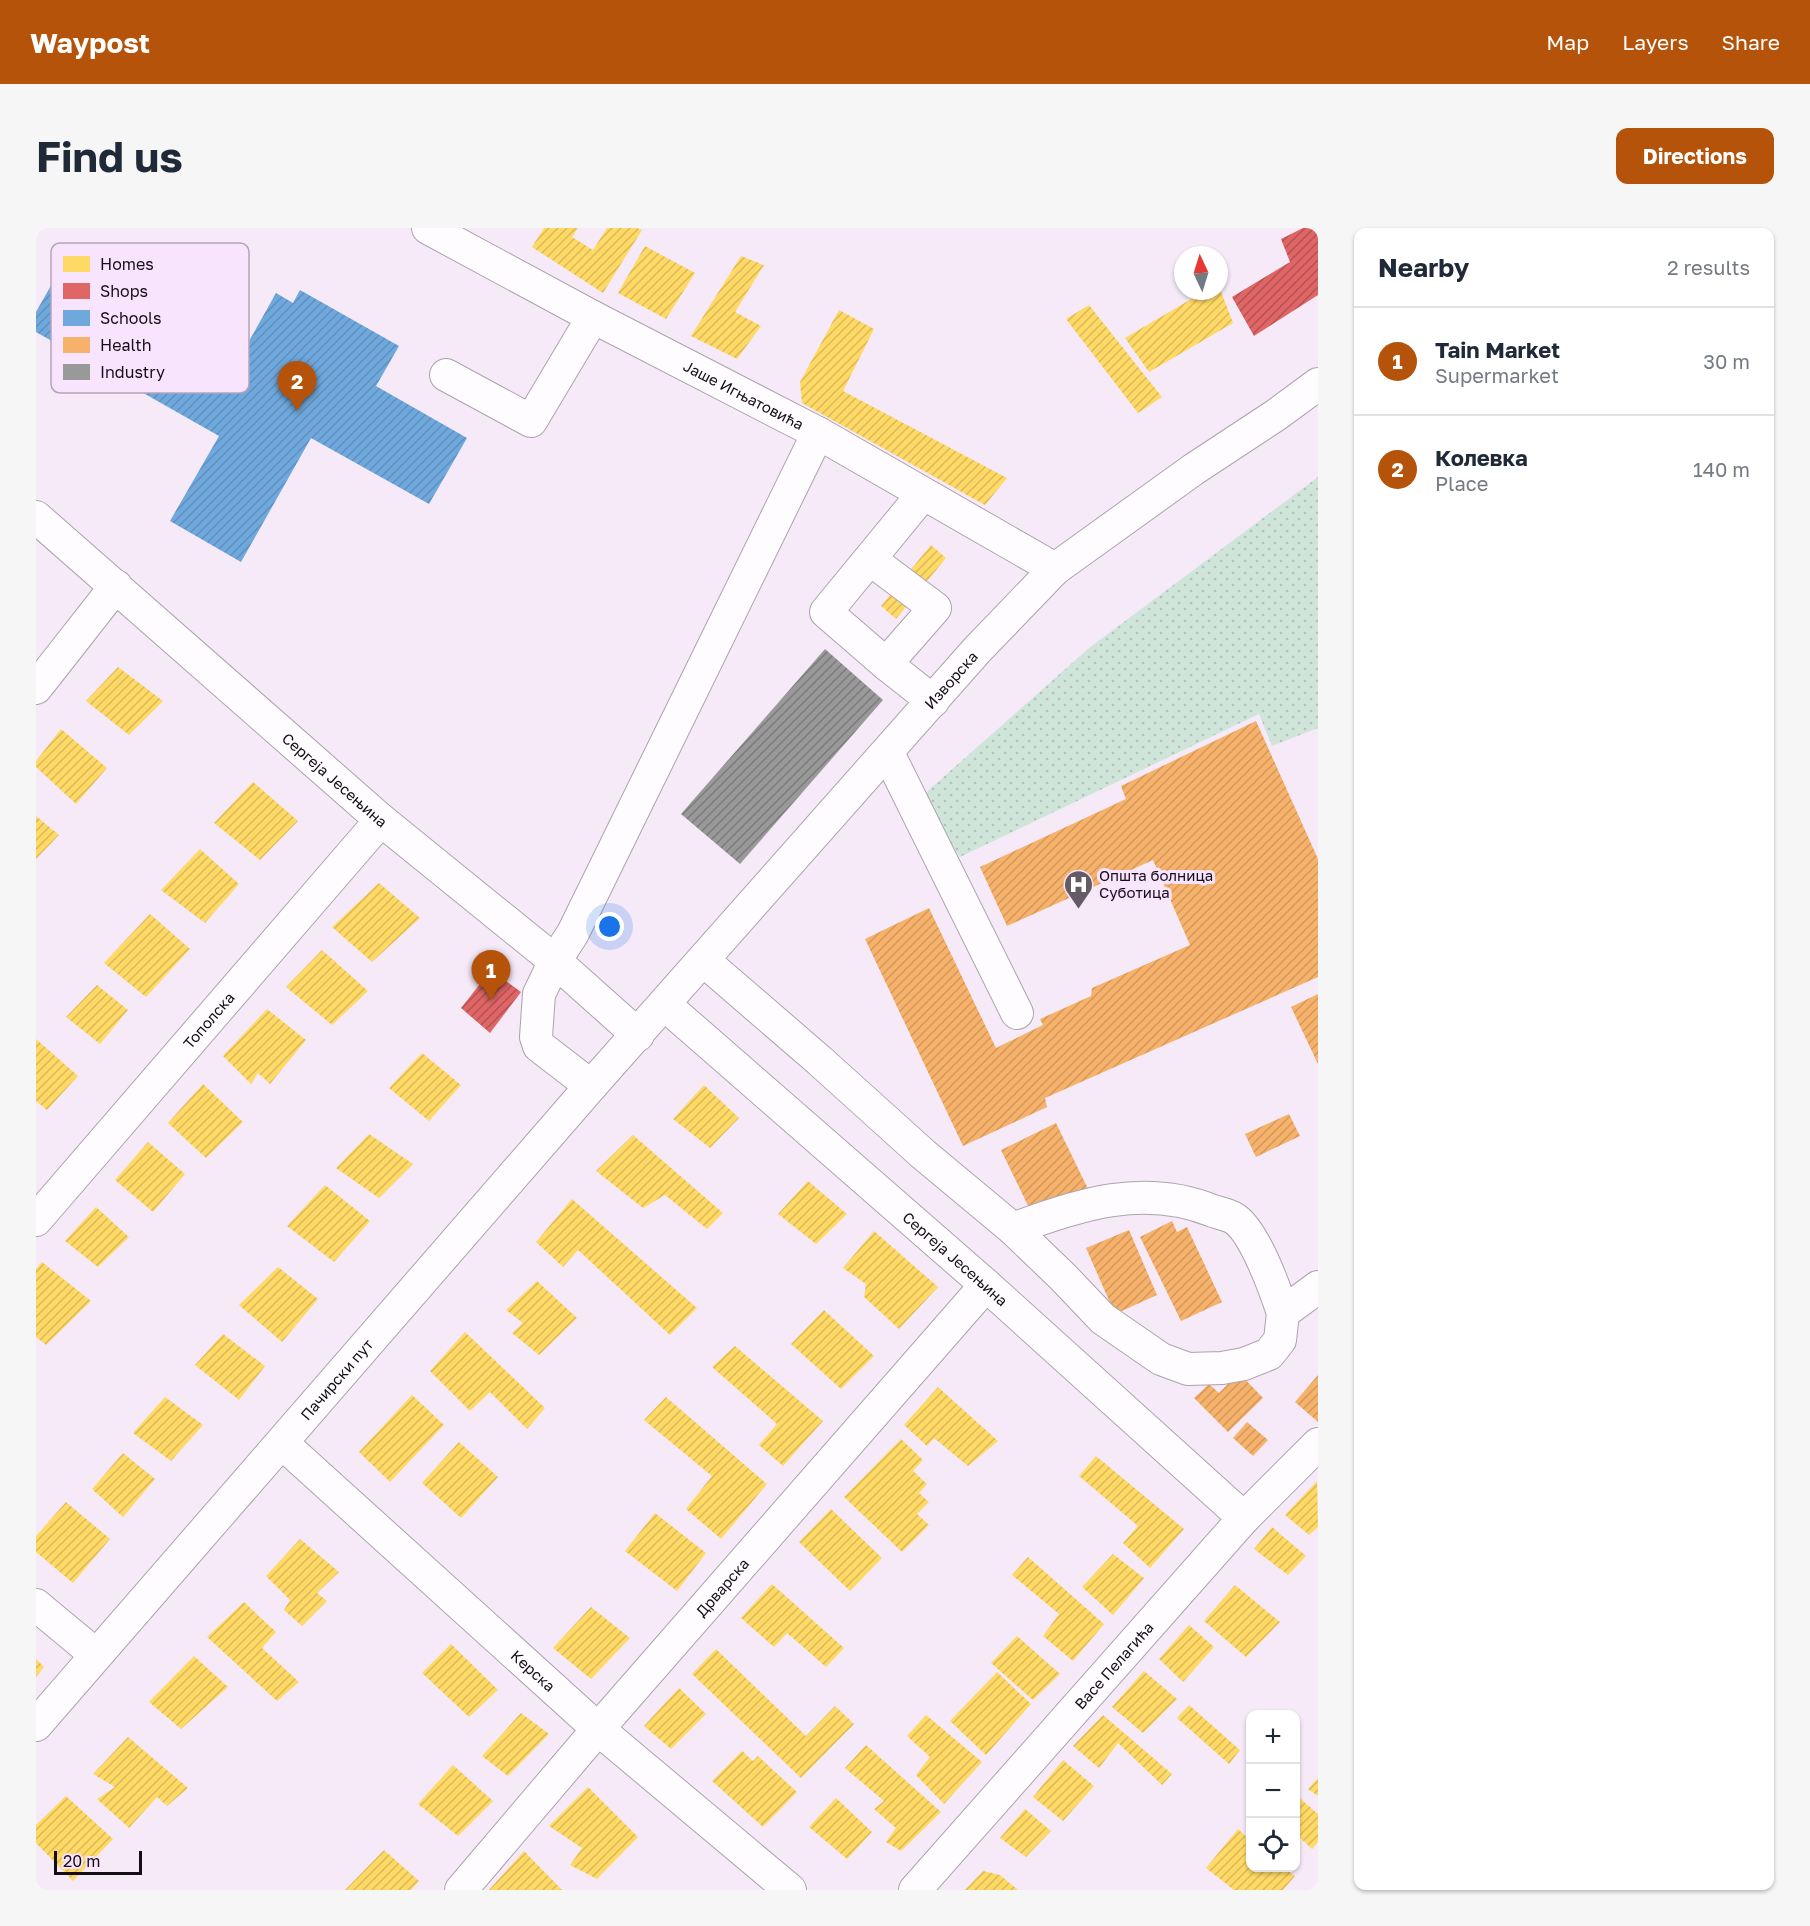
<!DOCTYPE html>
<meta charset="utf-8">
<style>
body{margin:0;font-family:"Golos Text",sans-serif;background:#f6f6f7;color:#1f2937}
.controls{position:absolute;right:18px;bottom:18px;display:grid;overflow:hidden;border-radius:12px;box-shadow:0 2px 4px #0004}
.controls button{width:54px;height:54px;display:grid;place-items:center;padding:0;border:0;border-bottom:2px solid #e0e1e3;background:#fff;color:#1f2937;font:30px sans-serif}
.compass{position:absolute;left:1138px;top:18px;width:54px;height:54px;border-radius:50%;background:#fff;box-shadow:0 2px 4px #0004;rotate:356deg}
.scale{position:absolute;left:18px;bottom:15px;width:88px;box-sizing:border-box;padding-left:6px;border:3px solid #150e17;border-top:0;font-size:16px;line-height:21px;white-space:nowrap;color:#150e17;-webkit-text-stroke:4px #f9e4fe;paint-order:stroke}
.you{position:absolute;left:574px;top:699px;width:21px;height:21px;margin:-15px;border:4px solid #fff;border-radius:50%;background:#1a73e8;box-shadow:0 0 0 9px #1a73e833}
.badge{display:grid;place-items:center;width:39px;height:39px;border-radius:50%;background:#b45309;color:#fff;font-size:20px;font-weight:700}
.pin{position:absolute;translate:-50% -50px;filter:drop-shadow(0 2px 3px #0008)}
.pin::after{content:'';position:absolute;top:32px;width:21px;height:18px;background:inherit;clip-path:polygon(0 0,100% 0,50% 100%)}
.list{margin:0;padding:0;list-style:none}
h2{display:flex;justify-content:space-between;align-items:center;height:78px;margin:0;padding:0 24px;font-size:26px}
h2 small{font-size:20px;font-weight:400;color:#747a83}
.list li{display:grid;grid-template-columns:39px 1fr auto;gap:18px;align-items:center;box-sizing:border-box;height:108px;padding:0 24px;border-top:2px solid #e0e1e3}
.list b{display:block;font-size:22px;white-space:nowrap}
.list p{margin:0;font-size:20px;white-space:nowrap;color:#747a83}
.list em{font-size:20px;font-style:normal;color:#747a83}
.icon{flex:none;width:33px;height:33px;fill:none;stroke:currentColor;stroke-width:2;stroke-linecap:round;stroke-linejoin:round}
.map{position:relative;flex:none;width:1282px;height:1662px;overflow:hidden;border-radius:12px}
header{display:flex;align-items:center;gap:36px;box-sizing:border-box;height:84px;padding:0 30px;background:#b45309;color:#fff}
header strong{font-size:28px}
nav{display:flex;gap:33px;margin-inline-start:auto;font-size:21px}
.intro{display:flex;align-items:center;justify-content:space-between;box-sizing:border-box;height:144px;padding:0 36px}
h1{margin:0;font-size:42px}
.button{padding:15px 27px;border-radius:12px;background:#b45309;color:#fff;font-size:21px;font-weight:700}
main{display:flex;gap:36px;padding:0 36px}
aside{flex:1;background:#fff;border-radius:12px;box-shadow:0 2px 4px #0004}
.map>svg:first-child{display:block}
.park{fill:url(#park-dots)}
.homes{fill:url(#homes-hatch)}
.shops{fill:url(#shops-hatch)}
.schools{fill:url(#schools-hatch)}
.health{fill:url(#health-hatch)}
.industry{fill:url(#industry-hatch)}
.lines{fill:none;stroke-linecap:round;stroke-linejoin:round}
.minor-casing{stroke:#aca3ae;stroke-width:34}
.minor{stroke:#fefcfe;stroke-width:32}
.labels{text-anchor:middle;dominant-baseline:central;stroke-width:6;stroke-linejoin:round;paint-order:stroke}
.street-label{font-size:15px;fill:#150e17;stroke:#f9e4fe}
.poi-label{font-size:15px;fill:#150e17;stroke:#f9e4fe;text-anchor:start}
.key{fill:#f9e4fe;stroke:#b5a4b9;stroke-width:1.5}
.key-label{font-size:16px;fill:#150e17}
</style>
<header>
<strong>Waypost</strong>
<nav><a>Map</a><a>Layers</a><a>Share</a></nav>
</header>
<div class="intro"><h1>Find us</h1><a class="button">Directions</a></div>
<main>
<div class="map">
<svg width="1282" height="1662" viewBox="0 0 1282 1662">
<defs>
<pattern id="park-dots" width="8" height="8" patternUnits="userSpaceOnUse" patternTransform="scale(1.5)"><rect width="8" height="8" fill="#d0e5da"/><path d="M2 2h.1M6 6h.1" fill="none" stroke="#b2c3ba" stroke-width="1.8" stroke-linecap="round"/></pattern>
<pattern id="homes-hatch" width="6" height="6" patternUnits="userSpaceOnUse" patternTransform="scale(1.5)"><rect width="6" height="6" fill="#ffd966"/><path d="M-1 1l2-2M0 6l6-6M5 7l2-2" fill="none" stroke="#dab958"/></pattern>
<pattern id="shops-hatch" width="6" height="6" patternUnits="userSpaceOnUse" patternTransform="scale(1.5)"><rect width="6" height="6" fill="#e06666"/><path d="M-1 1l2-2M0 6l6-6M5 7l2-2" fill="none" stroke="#b45253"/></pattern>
<pattern id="schools-hatch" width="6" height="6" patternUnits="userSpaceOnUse" patternTransform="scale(1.5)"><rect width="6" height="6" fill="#6fa8dc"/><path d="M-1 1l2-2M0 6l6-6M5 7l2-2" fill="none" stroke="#5f8fbc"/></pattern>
<pattern id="health-hatch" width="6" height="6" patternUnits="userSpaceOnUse" patternTransform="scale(1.5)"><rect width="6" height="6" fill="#f6b26b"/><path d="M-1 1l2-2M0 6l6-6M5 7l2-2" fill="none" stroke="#d2985c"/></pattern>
<pattern id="industry-hatch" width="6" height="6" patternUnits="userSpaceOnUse" patternTransform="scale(1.5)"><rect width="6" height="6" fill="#999"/><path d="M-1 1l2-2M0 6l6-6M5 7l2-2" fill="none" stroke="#7c7b7c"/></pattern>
</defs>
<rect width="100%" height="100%" fill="#f6eaf8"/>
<polygon class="park" points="1282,249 1282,500 1236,518 1223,486 924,629 886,568 1053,420"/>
<g class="homes">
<polygon points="508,0 542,0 536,9 557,22 571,0 601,0 606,2 567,65 496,19"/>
<polygon points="609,18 659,45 630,91 582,65"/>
<polygon points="705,28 728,37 699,84 725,98 701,131 655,108"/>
<polygon points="1183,58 1197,95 1113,144 1089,110 1169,63 1183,63"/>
<polygon points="1053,77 1126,169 1102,185 1030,91"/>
<polygon points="803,82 838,101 807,163 971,250 949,277 766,175 764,154"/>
<polygon points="895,317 910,330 860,391 845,378"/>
<polygon points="82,439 127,473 93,507 50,473"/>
<polygon points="25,501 71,540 40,576 0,539 0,533"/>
<polygon points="217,554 262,593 224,632 178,595"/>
<polygon points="0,588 23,607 0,631"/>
<polygon points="164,621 203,656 169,695 125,662"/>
<polygon points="343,655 384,690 336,734 296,699"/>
<polygon points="114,686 154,721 110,769 68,735"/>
<polygon points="286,722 332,763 296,797 250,759"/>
<polygon points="61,757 92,782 64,816 30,789"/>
<polygon points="231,781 270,812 234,856 222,845 215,856 187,828"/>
<polygon points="0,811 42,848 11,882 0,873"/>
<polygon points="386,825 425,857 393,893 353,860"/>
<polygon points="167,856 207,894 170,930 132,895"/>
<polygon points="668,857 703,890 674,920 637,891"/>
<polygon points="333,906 377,936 343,970 300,940"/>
<polygon points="597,907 687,985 671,1001 629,967 607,980 560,943"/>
<polygon points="112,914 149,946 117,984 79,952"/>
<polygon points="772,953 811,986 780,1016 742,986"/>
<polygon points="289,957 334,993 298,1034 251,998"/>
<polygon points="536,971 661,1080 634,1107 542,1022 527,1039 500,1014"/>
<polygon points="60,979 93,1009 62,1039 29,1013"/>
<polygon points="838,1003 902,1059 863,1101 828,1069 830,1056 807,1040"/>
<polygon points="6,1034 55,1073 10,1117 0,1109 0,1041"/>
<polygon points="242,1039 282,1071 246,1114 203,1077"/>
<polygon points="501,1053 541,1090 503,1127 476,1105 487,1095 470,1082"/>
<polygon points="788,1082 838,1128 805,1161 755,1116"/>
<polygon points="429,1104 509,1180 491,1201 454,1164 434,1183 394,1143"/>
<polygon points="187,1106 229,1138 203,1172 159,1137"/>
<polygon points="699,1118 787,1193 747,1238 723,1217 741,1196 676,1139"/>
<polygon points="902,1159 962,1213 932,1238 898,1210 891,1218 868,1197"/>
<polygon points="376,1167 408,1197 354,1254 323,1224"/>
<polygon points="129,1169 167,1197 135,1233 97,1205"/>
<polygon points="630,1169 731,1256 685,1311 650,1281 676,1248 608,1192"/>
<polygon points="865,1211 887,1232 877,1243 891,1256 883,1265 893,1274 881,1286 893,1297 866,1324 808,1269"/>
<polygon points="423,1214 462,1249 425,1290 386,1255"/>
<polygon points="87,1225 119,1251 87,1289 56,1261"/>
<polygon points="1060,1228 1148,1301 1114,1340 1087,1315 1102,1298 1043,1248"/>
<polygon points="1281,1253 1282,1299 1273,1307 1249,1287"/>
<polygon points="30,1274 74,1311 37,1355 0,1324 0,1308"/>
<polygon points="795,1281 846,1330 814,1363 763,1314"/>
<polygon points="619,1285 670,1325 641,1363 589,1323"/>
<polygon points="1236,1299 1270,1328 1252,1347 1218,1321"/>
<polygon points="264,1311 303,1344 281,1365 291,1373 266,1398 248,1382 254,1372 230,1348"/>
<polygon points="1077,1326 1108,1350 1077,1387 1046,1359"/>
<polygon points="992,1329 1068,1396 1037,1433 1007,1408 1023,1386 976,1347"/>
<polygon points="736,1356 808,1420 790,1439 751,1405 738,1419 705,1390"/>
<polygon points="1199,1357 1244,1394 1210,1429 1168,1393"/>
<polygon points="208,1374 240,1404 226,1420 263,1454 241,1473 171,1409"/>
<polygon points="555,1379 594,1410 555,1451 517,1420"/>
<polygon points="1153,1397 1178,1419 1147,1454 1123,1431"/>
<polygon points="981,1408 1024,1446 997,1472 955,1435"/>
<polygon points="415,1416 462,1462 433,1489 386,1445"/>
<polygon points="680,1421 770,1508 799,1478 818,1496 765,1550 656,1446"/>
<polygon points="158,1428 192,1459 145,1501 113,1474"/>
<polygon points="0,1431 8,1439 0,1449"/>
<polygon points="1108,1443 1141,1471 1107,1505 1076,1479"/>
<polygon points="961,1444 995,1476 950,1527 914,1493"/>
<polygon points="643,1460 670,1486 635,1521 608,1498"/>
<polygon points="1153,1477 1204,1522 1193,1536 1141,1490"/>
<polygon points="485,1485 513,1506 472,1548 446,1528"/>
<polygon points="890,1487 946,1534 908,1576 880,1547 894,1529 871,1508"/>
<polygon points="1067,1487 1136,1546 1126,1557 1082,1515 1063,1540 1037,1518"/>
<polygon points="92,1509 152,1560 131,1578 121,1569 93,1600 61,1571 79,1559 57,1546"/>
<polygon points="830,1517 905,1584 865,1623 850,1614 860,1600 838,1581 848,1573 809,1540"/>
<polygon points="706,1523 717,1533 722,1528 761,1564 727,1599 676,1553"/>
<polygon points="1027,1532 1058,1558 1027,1593 997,1569"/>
<polygon points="417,1537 457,1573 422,1608 382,1576"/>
<polygon points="1282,1550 1282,1568 1272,1561"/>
<polygon points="552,1559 602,1609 561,1651 534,1637 546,1620 513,1598"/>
<polygon points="1260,1567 1282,1586 1282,1614 1276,1621 1260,1606"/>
<polygon points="30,1568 77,1611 37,1653 0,1615 0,1597"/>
<polygon points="800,1570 836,1604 811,1631 773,1599"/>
<polygon points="989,1581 1015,1603 990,1629 964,1610"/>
<polygon points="1202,1601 1214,1612 1214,1640 1248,1640 1259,1648 1247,1662 1198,1662 1170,1640"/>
<polygon points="348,1622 383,1653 375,1662 309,1662"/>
<polygon points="488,1623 526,1662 453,1662"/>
<polygon points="947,1643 964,1647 982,1662 929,1662"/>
</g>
<g class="shops">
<polygon points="1267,0 1280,0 1282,7 1282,67 1218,108 1196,69 1254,34 1245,11"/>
<polygon points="455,742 485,764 454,805 425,780"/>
</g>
<polygon class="schools" points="34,24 208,122 240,65 257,75 264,62 363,118 340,158 431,210 393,276 275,210 205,334 134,293 183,208 0,104 0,84"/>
<g class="health">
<polygon points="1220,493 1282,631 1282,749 1009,870 1011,879 927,918 829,711 893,680 960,820 1007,797 1004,791 1055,768 1056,760 1154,717 1117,632 971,698 944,639 1090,571 1085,558"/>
<polygon points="1282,766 1282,836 1255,779"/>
<polygon points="1253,886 1264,908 1220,929 1209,906"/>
<polygon points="1020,895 1054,965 999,992 965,922"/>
<polygon points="1136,993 1141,1004 1151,999 1186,1074 1145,1093 1104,1009"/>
<polygon points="1093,1002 1121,1067 1079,1086 1050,1020"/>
<polygon points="1203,1145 1227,1170 1192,1204 1158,1170 1173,1156 1183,1165"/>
<polygon points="1282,1147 1282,1194 1259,1174"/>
<polygon points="1211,1194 1232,1212 1217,1228 1197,1210"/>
</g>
<polygon class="industry" points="789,421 847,472 704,636 645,586"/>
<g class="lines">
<defs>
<g id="minor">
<path id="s1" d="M392,0L557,89L782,205L1019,341"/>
<polyline points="410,147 495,193 557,89"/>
<polyline points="887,266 790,384 850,436 897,473"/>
<path id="s2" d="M0,289L345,592L519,733L602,807"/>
<polyline points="835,332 899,380 850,436"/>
<polyline points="0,460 80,358"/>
<polyline points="852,525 981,785"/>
<path d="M667,732L784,833L887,926L977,1001C1043,976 1109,955 1177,983C1184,985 1193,987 1199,991C1219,1005 1239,1061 1247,1085L1282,1059"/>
<path id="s3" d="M628,776L950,1057L1208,1290"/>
<polyline points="555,858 503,818 500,809 503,766 519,733 537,705 782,205"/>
<path id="s4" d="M0,992L345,592"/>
<polyline points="977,1001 1026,1048 1067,1091 1125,1131 1152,1141 1186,1140 1208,1136 1233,1126 1244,1112 1247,1085"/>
<path id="s5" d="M246,1215L562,1501L754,1662"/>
<polyline points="0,1377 59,1426"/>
<path id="s6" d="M0,1497L555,858L941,422L1019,341L1158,241L1240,187L1282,156"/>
<path id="s7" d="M425,1662L562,1501L950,1057"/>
<path id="s8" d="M879,1662L1208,1290L1282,1216"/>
</g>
</defs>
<use href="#minor" class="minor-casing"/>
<use href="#minor" class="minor"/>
</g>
<defs>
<symbol id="hospital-pin" viewBox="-11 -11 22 30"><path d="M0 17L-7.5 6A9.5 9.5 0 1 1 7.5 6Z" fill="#645b66" stroke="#f9e4fe"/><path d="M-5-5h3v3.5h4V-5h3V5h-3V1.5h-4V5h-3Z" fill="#fff"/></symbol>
</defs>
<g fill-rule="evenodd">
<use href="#hospital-pin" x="1026" y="640" width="33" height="45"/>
</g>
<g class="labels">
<g class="street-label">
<text stroke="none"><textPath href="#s1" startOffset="357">Јаше Игњатовића</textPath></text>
<text stroke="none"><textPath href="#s6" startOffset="1389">Изворска</textPath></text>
<text stroke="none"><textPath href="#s2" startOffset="398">Сергеја Јесењина</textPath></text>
<text stroke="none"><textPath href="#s4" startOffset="264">Тополска</textPath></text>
<text stroke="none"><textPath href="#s3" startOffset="387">Сергеја Јесењина</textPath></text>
<text stroke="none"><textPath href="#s6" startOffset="458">Пачирски пут</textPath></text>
<text stroke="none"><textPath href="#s7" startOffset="400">Дрварска</textPath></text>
<text stroke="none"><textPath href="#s8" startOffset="300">Васе Пелагића</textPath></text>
<text stroke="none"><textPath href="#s5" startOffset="339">Керска</textPath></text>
</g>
<g class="poi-label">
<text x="1063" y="647">Општа болница<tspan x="1063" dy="17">Суботица</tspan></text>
</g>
</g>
<rect x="15" y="15" width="198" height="150" rx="9" class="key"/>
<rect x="27" y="28" width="27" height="16" fill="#ffd966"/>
<rect x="27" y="55" width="27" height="16" fill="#e06666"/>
<rect x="27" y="82" width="27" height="16" fill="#6fa8dc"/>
<rect x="27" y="109" width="27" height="16" fill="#f6b26b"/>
<rect x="27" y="136" width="27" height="16" fill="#999"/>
<g class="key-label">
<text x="64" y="42">Homes</text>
<text x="64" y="69">Shops</text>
<text x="64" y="96">Schools</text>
<text x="64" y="123">Health</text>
<text x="64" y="150">Industry</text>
</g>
</svg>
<div class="controls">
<button>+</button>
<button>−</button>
<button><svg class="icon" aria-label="locate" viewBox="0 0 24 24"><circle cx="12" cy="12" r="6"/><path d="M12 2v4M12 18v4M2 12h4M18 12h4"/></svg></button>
</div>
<svg class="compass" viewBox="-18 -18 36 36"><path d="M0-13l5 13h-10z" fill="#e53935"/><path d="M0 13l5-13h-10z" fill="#747a83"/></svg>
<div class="scale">20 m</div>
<div class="you"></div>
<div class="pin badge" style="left:455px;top:772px">1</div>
<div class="pin badge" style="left:261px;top:183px">2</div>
</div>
<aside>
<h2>Nearby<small>2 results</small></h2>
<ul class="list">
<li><span class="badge">1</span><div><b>Tain Market</b><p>Supermarket</p></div><em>30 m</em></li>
<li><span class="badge">2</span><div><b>Колевка</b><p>Place</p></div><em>140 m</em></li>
</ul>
</aside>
</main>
